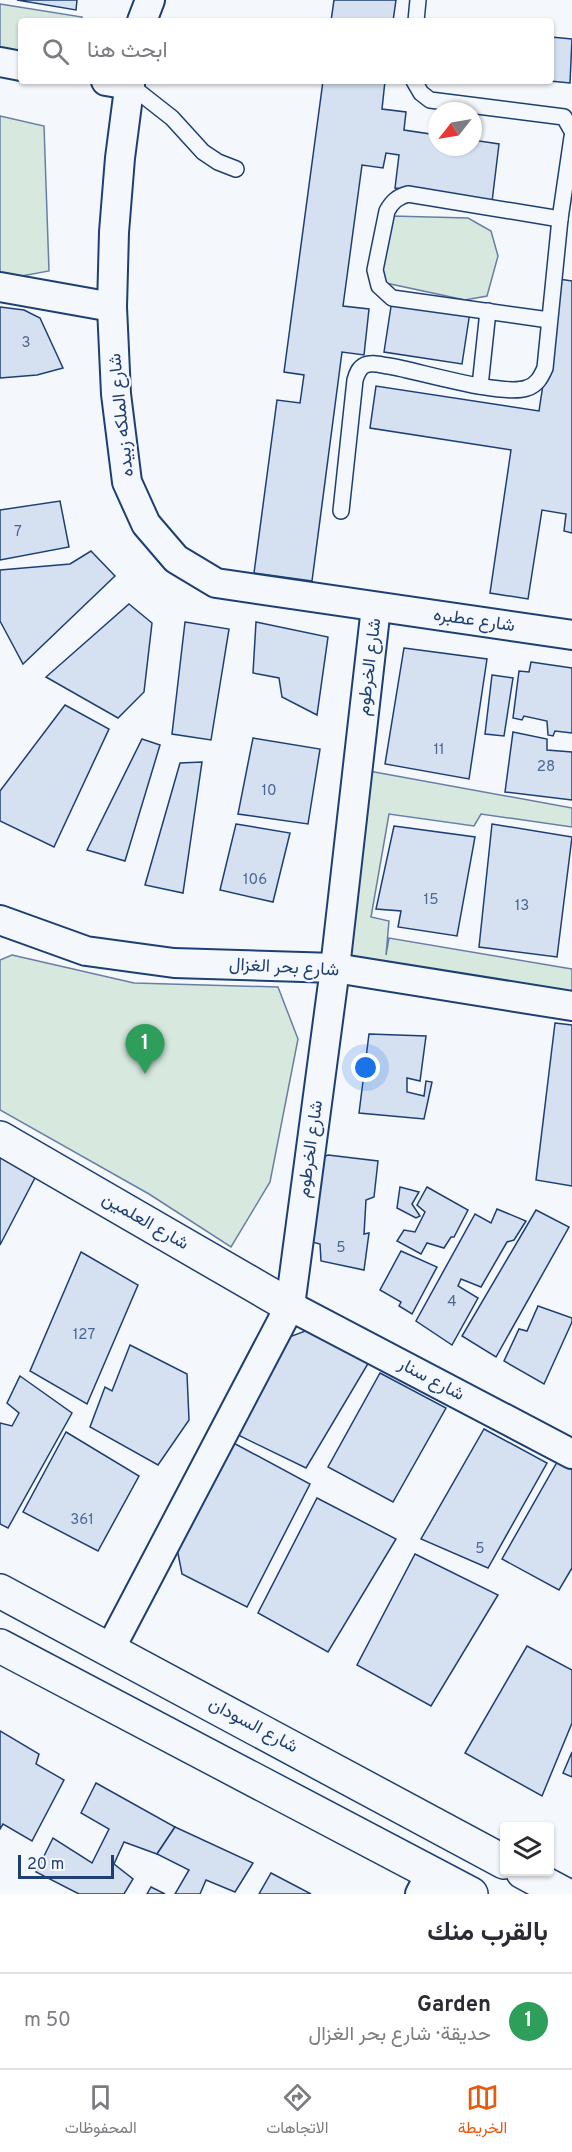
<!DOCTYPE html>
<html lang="ar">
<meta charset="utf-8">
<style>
body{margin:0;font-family:Overpass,Vazirmatn,sans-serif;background:#f7f7f7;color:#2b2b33;direction:rtl}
.controls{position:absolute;right:18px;bottom:18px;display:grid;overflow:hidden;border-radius:6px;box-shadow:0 2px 4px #0004}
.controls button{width:54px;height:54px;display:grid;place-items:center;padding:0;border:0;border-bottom:2px solid #e1e1e2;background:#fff;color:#2b2b33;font:30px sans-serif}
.compass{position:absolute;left:428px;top:102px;width:54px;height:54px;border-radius:50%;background:#fff;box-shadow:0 2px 4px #0004;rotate:239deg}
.scale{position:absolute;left:18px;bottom:15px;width:96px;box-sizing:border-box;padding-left:6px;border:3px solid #1d3f73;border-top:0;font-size:16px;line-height:21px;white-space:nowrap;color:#1d3f73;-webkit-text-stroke:4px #f4f7fb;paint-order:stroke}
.you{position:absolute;left:366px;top:1068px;width:21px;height:21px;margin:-15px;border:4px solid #fff;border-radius:50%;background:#1a73e8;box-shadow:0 0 0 9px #1a73e833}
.badge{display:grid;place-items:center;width:39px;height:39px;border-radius:50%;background:#ea580c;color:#fff;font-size:20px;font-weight:700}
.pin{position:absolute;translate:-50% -50px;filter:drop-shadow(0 2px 3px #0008)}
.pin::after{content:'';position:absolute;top:32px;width:21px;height:18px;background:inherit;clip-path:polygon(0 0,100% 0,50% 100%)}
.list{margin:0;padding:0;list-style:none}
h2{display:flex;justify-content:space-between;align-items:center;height:78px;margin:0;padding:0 24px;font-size:26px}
h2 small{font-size:20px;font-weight:400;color:#7c7c81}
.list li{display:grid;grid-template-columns:39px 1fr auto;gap:18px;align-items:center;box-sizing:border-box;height:96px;padding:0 24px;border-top:2px solid #e1e1e2}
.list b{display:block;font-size:22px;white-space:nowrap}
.list p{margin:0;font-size:20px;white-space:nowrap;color:#7c7c81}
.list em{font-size:20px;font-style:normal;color:#7c7c81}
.icon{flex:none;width:33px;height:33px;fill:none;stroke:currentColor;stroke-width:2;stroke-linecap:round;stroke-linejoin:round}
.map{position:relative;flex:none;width:572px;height:1894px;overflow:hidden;direction:ltr}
.search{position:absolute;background:#fff;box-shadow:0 2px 4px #0004;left:18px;right:18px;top:18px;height:66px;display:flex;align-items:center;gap:15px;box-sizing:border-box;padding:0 21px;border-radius:6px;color:#7c7c81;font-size:22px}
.sheet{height:174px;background:#fff}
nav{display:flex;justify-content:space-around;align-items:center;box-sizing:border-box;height:84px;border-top:2px solid #e1e1e2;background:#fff;font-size:16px;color:#7c7c81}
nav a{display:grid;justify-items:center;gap:3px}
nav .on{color:#ea580c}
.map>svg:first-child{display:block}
.green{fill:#d7e8df;stroke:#687fa3;stroke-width:1.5}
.building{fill:#d5e0f0;stroke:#1d3f73;stroke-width:1.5}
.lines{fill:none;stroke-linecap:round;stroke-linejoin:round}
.service-casing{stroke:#1d3f73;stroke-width:18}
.minor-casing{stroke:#1d3f73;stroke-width:32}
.tertiary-casing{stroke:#1d3f73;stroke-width:36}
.primary-casing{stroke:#1d3f73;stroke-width:36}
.service{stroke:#f4f7fb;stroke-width:15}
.minor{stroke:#f4f7fb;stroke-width:28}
.tertiary{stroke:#f4f7fb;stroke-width:33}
.primary{stroke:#f4f7fb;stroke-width:33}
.labels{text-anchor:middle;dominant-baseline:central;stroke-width:4.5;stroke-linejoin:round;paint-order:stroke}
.number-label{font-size:15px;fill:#4b6792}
.street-label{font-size:18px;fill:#1d3f73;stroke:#f4f7fb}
</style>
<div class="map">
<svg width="572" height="1894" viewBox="0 0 572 1894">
<rect width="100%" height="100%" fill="#f4f7fb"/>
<g class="green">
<polygon points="0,4 82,17 80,21 21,21 21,56 0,52"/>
<polygon points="0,116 44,126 49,271 0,280"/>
<polygon points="391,216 468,218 491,231 498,256 487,296 465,300 386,283 379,261"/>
<polygon points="369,771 572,808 572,827 481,814 474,826 389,814 371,917 389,921 386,955 389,938 572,969 572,992 347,959"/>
<polygon points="12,955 134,983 278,987 298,1039 270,1182 231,1247 149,1194 0,1110 0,960"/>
</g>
<g class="building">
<polygon points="17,0 77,0 76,10"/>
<polygon points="334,0 396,0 393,21 331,21"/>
<polygon points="551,37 572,39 570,83 550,81"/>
<polygon points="323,81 385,81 382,109 406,112 404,130 437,135 437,147 473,147 473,140 499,144 492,202 395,188 399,155 386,153 383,168 362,165 343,306 369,309 364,355 342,352 312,581 254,573 277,400 300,403 304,375 284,372"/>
<polygon points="559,279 572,281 572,533 564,531 566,514 542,510 528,599 490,593 511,450 370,428 376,386 539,411"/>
<polygon points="392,300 470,312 462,364 384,352"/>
<polygon points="0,307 24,310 40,318 63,368 37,375 0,378"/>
<polygon points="60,501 69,547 0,560 0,510"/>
<polygon points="91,551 115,576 23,664 0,621 0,570 70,564"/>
<polygon points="129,604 152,623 144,692 118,718 46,677"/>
<polygon points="185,622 229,629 211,740 172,734"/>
<polygon points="256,622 328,637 317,715 282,697 279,678 253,673"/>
<polygon points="404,648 487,659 469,779 385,764"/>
<polygon points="531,662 572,668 572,733 555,731 553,736 548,735 547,721 524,716 522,720 513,718 519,671 529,672"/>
<polygon points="492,675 513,678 504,736 485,734"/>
<polygon points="65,705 109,729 54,847 0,821 0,791"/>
<polygon points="513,732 547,739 547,750 572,752 572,800 505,792"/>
<polygon points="253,738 320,749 308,824 238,814"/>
<polygon points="142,739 160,745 125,861 87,850"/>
<polygon points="202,762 183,893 145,885 180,763"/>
<polygon points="236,824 290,833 273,902 220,890"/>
<polygon points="492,824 572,837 557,957 479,947"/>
<polygon points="394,826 475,837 457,936 398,927 401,911 376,909"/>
<polygon points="555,1023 572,1025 572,1186 536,1180"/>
<polygon points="369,1034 426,1036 420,1081 407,1078 407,1092 424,1096 426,1081 432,1082 424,1119 359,1113"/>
<polygon points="0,1149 38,1172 0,1245"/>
<polygon points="328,1155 378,1161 374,1197 366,1200 364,1234 369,1233 364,1270 321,1261 320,1244 312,1242 321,1158"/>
<polygon points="400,1187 419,1192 412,1204 420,1216 416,1218 397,1208"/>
<polygon points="427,1187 468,1210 454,1237 451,1237 444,1248 427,1243 421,1254 397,1241 404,1230 415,1232 425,1212 417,1205"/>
<polygon points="497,1209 526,1221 514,1240 507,1242 481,1287 461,1279 458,1286 478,1298 452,1345 416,1321 475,1214 491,1223"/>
<polygon points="536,1210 569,1227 496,1357 462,1336"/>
<polygon points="401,1251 437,1267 412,1314 399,1306 401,1302 380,1290"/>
<polygon points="81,1252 138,1285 87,1404 30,1371"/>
<polygon points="538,1306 572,1318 572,1322 544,1384 504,1361 519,1329 527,1331"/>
<polygon points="316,1327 369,1362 306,1468 236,1434 281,1340"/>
<polygon points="130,1345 187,1374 189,1420 158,1465 90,1427 105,1387 112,1391"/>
<polygon points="380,1373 446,1408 393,1502 328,1467"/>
<polygon points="20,1376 72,1413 8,1528 0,1524 0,1423 12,1426 19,1413 7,1403"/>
<polygon points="484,1429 547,1463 488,1568 421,1539"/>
<polygon points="66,1432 139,1476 98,1551 23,1512"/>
<polygon points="228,1440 310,1484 247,1607 182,1574 175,1538"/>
<polygon points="560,1457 572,1463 572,1568 559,1590 502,1559"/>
<polygon points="317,1498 396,1539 328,1652 258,1613"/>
<polygon points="415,1554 498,1595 431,1706 357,1665"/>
<polygon points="527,1646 572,1670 572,1723 542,1796 465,1753"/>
<polygon points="0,1731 39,1754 36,1764 64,1780 32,1841 3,1824 0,1829"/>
<polygon points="572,1752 572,1777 563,1773"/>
<polygon points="96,1783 175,1827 157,1854 124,1842 114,1864 133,1879 124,1894 79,1894 36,1872 53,1838 92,1863 109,1829 81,1813"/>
<polygon points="175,1827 253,1863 235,1892 206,1880 200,1894 175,1894 189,1870 157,1854"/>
<polygon points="271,1873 311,1894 259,1894"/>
<polygon points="151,1887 165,1894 147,1894"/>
</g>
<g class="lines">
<defs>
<g id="service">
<polyline points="416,21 418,0"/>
<polyline points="414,81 421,93 430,100 564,117 572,131"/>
<polyline points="130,85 172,118 203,152 218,162 236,169"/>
<path d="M549,320L392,298L379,286L375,270L387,211C392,202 397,197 408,194L560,219"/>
<polyline points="480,386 488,311"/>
<path d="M341,511L355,380C357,373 359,368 365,365C372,362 381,365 389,366C419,371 502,397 527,388C537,385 541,377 545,368L560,219L572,137"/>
</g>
<g id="minor">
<polyline points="142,21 150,0"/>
<polyline points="0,62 21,66"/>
<polyline points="106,81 130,85"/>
<polyline points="130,81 120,158 114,232 112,307 116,394 127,482 146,524 176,559 216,583 572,635"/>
<polyline points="0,287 112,307"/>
<polyline points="0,920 86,951 174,963 335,968 572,1006"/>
<polyline points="290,1306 572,1454"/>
<polyline points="110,1649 290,1306 335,968 376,607"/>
<polyline points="420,1894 431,1873"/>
</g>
<polyline id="tertiary" points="0,1138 290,1306"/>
<g id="primary">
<polyline points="0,1591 504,1862"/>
<polyline points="0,1646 471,1894"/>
<polyline points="523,1872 564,1894"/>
</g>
</defs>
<use href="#service" class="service-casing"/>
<use href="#minor" class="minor-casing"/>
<use href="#tertiary" class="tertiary-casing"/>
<use href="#primary" class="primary-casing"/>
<use href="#service" class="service"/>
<use href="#minor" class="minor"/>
<use href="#tertiary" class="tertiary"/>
<use href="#primary" class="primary"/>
</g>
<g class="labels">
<g class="number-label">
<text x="26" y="343">3</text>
<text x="18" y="532">7</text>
<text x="439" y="750">11</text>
<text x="546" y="767">28</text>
<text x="269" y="791">10</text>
<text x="255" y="880">106</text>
<text x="431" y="900">15</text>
<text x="522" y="906">13</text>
<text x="341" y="1248">5</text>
<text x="452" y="1302">4</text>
<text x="84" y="1335">127</text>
<text x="82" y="1520">361</text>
<text x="480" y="1549">5</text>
</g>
<g class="street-label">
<text transform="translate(122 415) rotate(-96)">شارع الملكه زبيده</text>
<text transform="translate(474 621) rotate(8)">شارع عطبره</text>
<text transform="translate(370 667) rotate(-83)">شارع الخرطوم</text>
<text transform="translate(284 968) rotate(3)">شارع بحر الغزال</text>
<text transform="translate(311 1149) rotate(-82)">شارع الخرطوم</text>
<text transform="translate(145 1222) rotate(30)">شارع العلمين</text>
<text transform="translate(431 1380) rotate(28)">شارع سنار</text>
<text transform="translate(253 1726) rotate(28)">شارع السودان</text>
</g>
</g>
</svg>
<div class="controls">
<button><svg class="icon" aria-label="layers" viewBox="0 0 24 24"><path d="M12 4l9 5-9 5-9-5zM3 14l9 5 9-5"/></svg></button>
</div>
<svg class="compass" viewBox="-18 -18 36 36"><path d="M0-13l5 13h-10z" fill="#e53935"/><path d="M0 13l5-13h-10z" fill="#7c7c81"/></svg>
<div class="scale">20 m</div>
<div class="you"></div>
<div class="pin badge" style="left:145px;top:1074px;background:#2e9e5b">1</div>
<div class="search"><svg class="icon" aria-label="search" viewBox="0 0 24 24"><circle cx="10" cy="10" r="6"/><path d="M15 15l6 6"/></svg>ابحث هنا</div>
</div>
<section class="sheet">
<h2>بالقرب منك<small></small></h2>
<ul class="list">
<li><span class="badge" style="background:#2e9e5b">1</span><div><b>Garden</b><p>حديقة · شارع بحر الغزال</p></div><em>50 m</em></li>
</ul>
</section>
<nav>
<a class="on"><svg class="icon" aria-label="map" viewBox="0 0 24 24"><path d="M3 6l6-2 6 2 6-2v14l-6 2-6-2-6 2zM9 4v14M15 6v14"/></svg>الخريطة</a>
<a><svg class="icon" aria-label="directions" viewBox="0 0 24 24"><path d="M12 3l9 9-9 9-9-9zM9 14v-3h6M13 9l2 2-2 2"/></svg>الاتجاهات</a>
<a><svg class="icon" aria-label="saved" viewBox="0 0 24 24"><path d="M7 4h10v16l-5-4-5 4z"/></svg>المحفوظات</a>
</nav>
